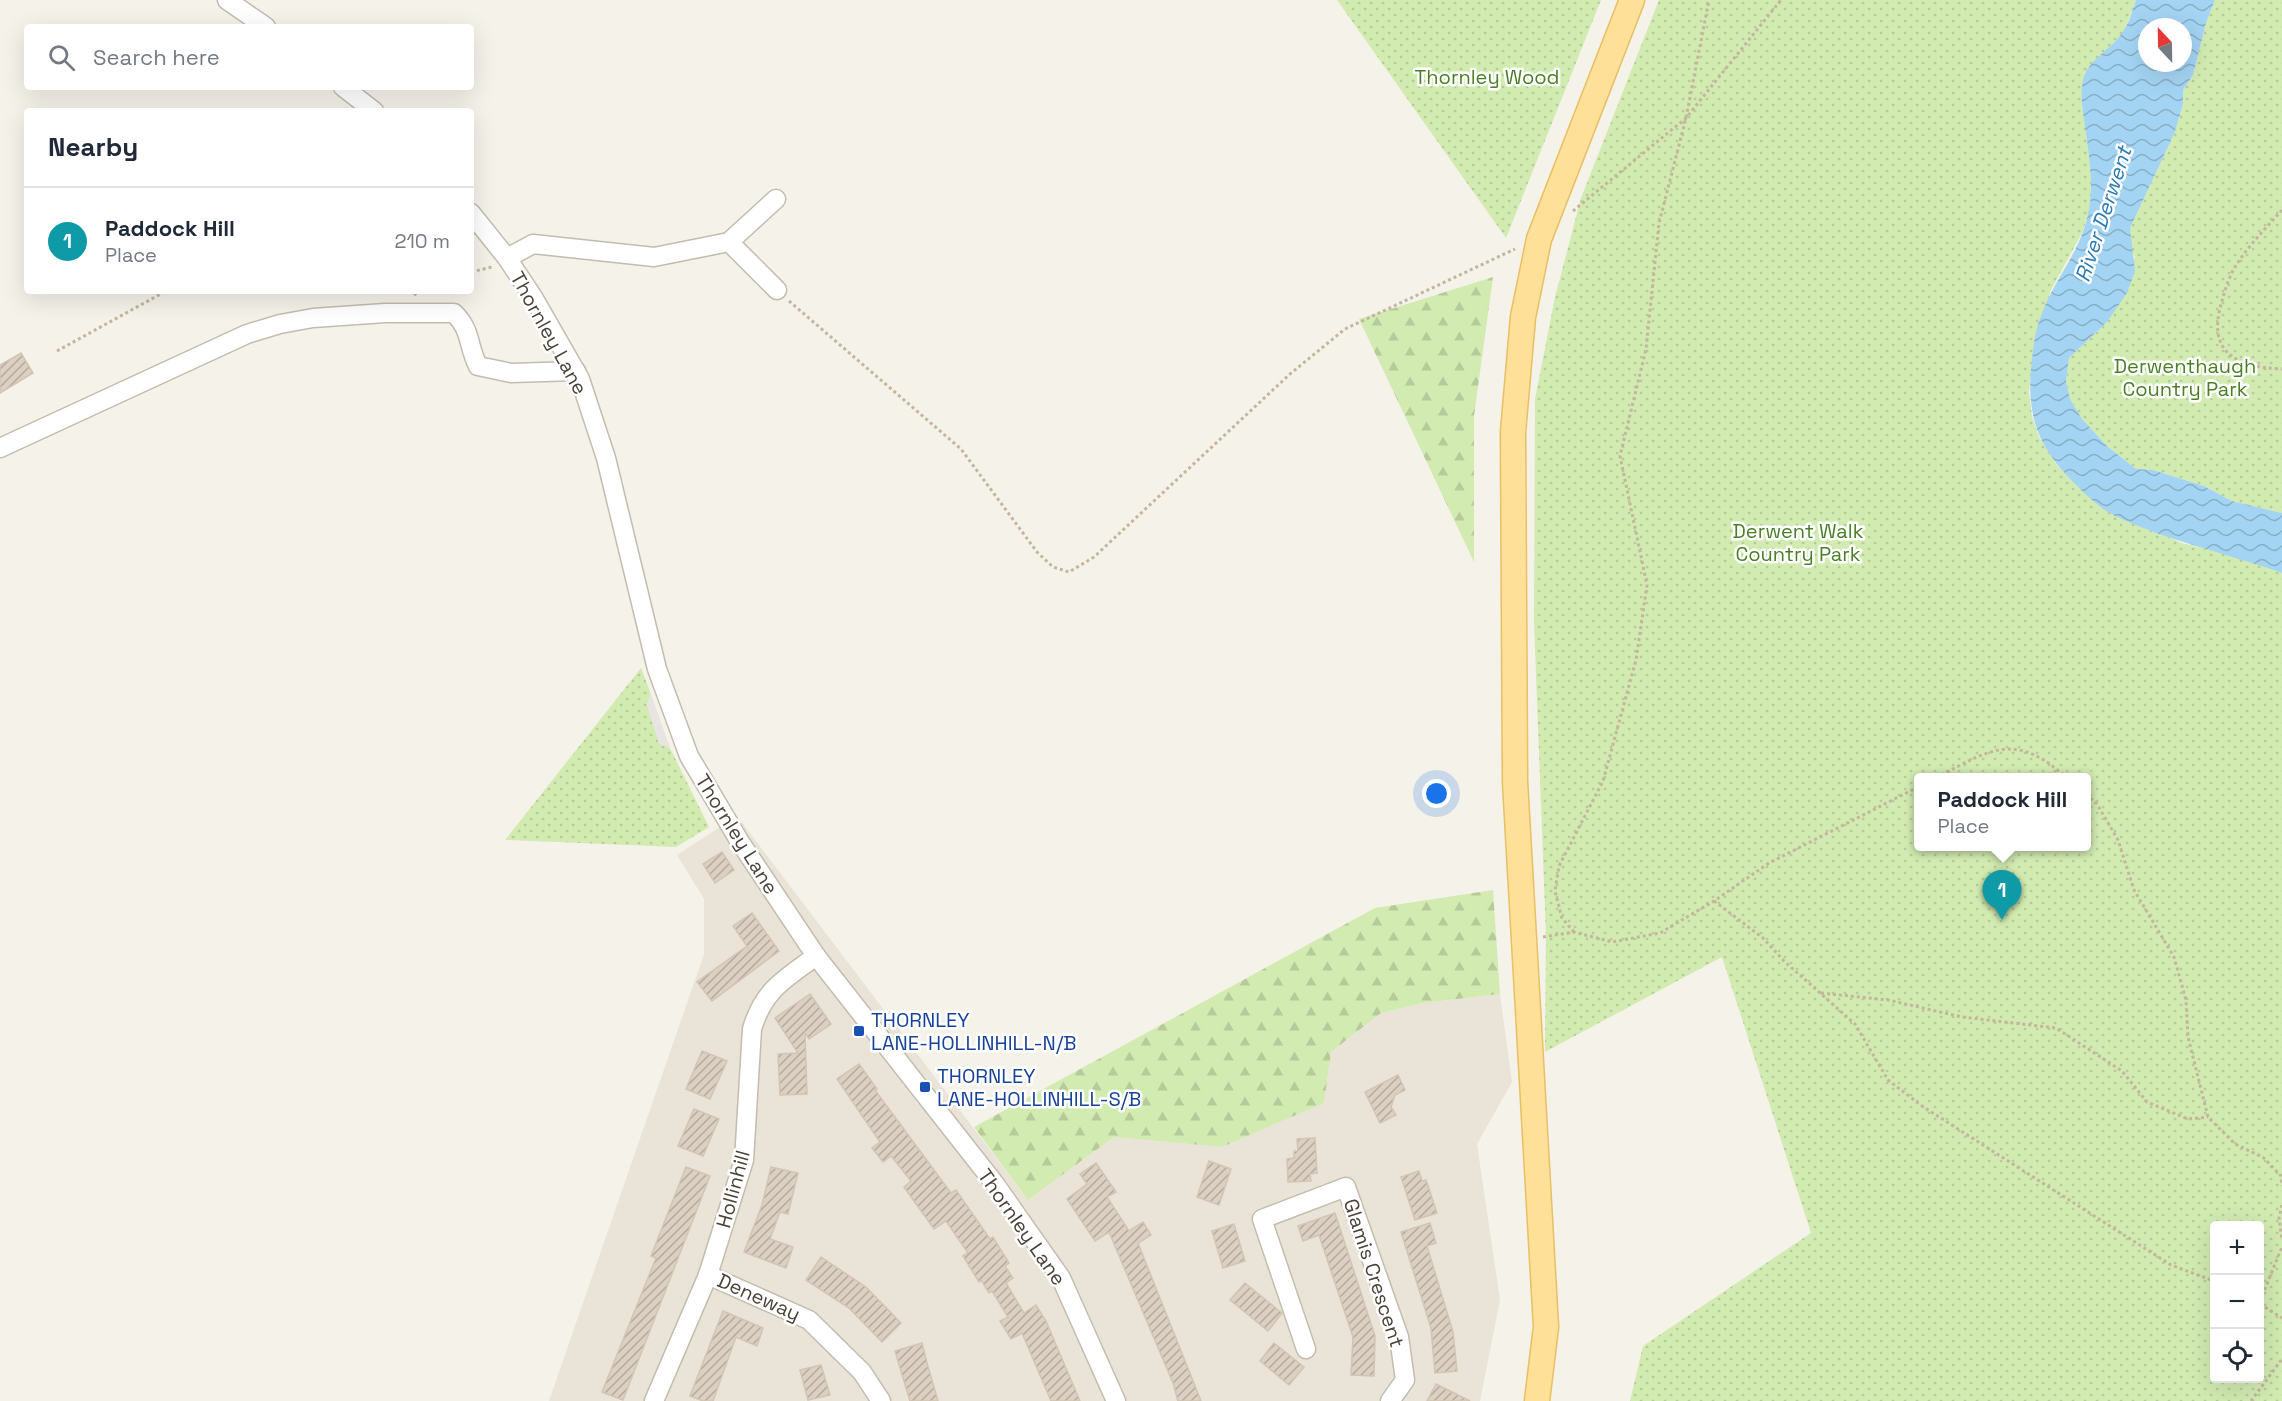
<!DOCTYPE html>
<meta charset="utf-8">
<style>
body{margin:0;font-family:"Space Grotesk",sans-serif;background:#f2f2f3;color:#1f2937}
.controls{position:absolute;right:18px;bottom:18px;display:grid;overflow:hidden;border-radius:6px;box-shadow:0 6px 24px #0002}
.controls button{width:54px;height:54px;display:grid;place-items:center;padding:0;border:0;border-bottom:2px solid #e0e1e3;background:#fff;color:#1f2937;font:30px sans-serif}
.compass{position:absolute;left:2138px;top:18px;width:54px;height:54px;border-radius:50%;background:#fff;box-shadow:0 6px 24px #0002;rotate:338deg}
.you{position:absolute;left:1437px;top:794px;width:21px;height:21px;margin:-15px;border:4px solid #fff;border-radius:50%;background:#1a73e8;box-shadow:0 0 0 9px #1a73e833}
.badge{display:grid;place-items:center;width:39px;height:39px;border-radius:50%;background:#ff3617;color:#fff;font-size:20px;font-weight:700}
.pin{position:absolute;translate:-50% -50px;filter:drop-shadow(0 2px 3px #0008)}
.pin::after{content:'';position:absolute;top:32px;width:21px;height:18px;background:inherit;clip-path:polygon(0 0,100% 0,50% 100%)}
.popup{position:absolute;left:1914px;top:773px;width:177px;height:78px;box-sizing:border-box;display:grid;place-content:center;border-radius:6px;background:#fff;filter:drop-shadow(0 2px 4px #0005);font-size:20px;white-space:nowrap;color:#747a83}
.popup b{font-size:22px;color:#1f2937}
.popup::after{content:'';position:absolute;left:50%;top:100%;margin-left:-12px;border:12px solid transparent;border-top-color:#fff}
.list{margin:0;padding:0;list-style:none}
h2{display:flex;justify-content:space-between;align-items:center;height:78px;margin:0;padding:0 24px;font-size:26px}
h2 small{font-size:20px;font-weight:400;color:#747a83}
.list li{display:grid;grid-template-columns:39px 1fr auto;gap:18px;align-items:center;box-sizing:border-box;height:108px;padding:0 24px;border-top:2px solid #e0e1e3}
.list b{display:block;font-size:22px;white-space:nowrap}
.list p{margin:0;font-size:20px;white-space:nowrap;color:#747a83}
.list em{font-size:20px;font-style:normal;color:#747a83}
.icon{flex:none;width:33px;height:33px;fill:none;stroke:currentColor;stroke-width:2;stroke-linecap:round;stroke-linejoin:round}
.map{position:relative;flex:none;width:2282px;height:1401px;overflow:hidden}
.search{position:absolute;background:#fff;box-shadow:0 6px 24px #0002;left:24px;top:24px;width:450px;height:66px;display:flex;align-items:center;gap:15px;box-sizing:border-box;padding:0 21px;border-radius:6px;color:#747a83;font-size:22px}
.panel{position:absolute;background:#fff;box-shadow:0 6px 24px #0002;left:24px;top:108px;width:450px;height:186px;border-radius:6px}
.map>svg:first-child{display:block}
.residential{fill:#e9e4d7}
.forest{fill:url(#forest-firs)}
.park{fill:url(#park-dots);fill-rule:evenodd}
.parking{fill:#e7e4e1}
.water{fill:url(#water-waves);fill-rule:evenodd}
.building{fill:url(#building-hatch);stroke:#d3c5b1;stroke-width:1.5}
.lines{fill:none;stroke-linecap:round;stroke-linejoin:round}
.minor-casing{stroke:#c4bcae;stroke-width:21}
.major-casing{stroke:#e9bf64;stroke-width:27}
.path{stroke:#c4b59c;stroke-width:3;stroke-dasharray:3 3;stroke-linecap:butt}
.minor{stroke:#fff;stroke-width:18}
.major{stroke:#ffe099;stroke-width:24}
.transit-dot{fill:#1a4fb4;stroke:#fff;stroke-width:2}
.labels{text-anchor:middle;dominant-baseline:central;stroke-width:5;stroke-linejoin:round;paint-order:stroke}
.park-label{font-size:20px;fill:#4a7f27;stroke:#fff}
.street-label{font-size:20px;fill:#4a4237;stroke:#fff}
.transit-label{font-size:20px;fill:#164399;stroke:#fff;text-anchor:start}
.water-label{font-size:21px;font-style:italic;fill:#2a7ab2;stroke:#fff}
</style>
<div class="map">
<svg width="2282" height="1401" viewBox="0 0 2282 1401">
<defs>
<pattern id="forest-firs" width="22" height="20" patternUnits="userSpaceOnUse" patternTransform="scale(1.5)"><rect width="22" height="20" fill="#d2ebb1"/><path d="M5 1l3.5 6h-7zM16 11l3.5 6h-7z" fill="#b6cb99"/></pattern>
<pattern id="park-dots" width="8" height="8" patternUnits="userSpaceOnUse" patternTransform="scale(1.5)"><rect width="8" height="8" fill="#d2ebb1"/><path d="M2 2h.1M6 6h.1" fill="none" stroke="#b6cb99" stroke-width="1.8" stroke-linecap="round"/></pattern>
<pattern id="water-waves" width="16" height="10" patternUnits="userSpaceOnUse" patternTransform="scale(1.5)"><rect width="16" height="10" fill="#a4d4f4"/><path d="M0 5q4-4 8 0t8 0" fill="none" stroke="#88aec6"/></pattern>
<pattern id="building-hatch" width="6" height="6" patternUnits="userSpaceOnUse" patternTransform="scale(1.5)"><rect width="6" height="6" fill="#dbd0c1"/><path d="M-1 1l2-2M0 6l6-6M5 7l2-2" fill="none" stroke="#b4aa9e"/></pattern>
</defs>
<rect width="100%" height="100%" fill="#f5f2ea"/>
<polygon class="residential" points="737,816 1028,1200 1114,1137 1222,1147 1324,1103 1331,1052 1381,1013 1423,1003 1500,994 1512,1082 1477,1144 1500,1300 1480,1401 549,1401 704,954 704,899 677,855"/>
<g class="forest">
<polygon points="1493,277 1474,416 1474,562 1359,319"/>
<polygon points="1493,890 1500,994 1423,1003 1381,1013 1331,1052 1324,1103 1222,1147 1114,1137 1028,1200 974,1127 1375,908"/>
</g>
<g class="park">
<polygon points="1337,0 1601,0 1506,238"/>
<path d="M1659,0H2136L2124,32L2090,67L2082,105L2092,176L2091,207L2083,231L2051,290L2034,344L2029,392L2032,416L2039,437L2056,464L2083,492L2181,543L2237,556L2282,573V1401H1630L1643,1346L1811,1233L1722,957L1545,1052L1546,936L1534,622L1535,399L1555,297L1581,198ZM1918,778H2086V846H1918ZM2214,1226H2260V1378H2214Z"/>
<polygon points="2215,0 2282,0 2282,513 2232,501 2204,486 2153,470 2136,469 2107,446 2082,419 2070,399 2066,381 2069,358 2107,322 2135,257 2130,248 2130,228 2175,132 2183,104 2183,90 2193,75 2206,23"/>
<polygon points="641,668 651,694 647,704 659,743 670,748 709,827 676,847 505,840"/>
</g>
<polygon class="parking" points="651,694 670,748 659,744 647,704"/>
<path class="water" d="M2136,0H2215L2206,23L2193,75L2183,90V104L2175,132L2130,228L2135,271L2127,293L2107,322L2069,358L2066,381L2070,399L2082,419L2107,446L2136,469L2153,470L2204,486L2232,501L2282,513V573C2226,553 2168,541 2115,516C2099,508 2085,494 2073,482C2038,446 2027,417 2031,368C2033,351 2034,334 2040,319C2050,287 2073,261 2084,229C2096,194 2090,163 2085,127C2083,112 2079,93 2084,77C2089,60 2112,48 2122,33C2129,24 2132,11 2136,0ZM2147,27H2183V63H2147Z"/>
<g class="building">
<polygon points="21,353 33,373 0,393 0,365"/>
<polygon points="722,852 734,870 715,883 703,864"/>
<polygon points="752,913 779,951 712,1001 697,982 747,946 733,926"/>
<polygon points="810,994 831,1024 809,1039 805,1033 807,1094 780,1095 778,1054 798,1053 775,1018"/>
<polygon points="702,1051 727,1061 710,1099 686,1089"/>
<polygon points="859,1064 877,1089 875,1090 951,1193 956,1190 990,1239 993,1237 1009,1263 1005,1266 1013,1278 1006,1283 1024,1313 1036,1305 1046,1321 1080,1401 1051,1401 1022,1333 1011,1339 1000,1321 1008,1317 992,1291 989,1293 981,1280 979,1282 963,1256 968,1253 946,1221 934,1229 904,1187 911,1181 891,1156 883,1162 872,1148 880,1142 837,1079"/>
<polygon points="1398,1075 1405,1090 1395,1095 1391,1107 1396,1115 1380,1123 1365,1092"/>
<polygon points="694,1109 719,1119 703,1156 678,1146"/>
<polygon points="1315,1138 1317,1173 1310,1174 1311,1181 1288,1182 1287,1159 1294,1158 1294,1151 1298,1151 1297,1139"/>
<polygon points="1209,1161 1231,1169 1219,1205 1197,1197"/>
<polygon points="1096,1163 1116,1192 1107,1197 1129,1231 1143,1222 1151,1235 1138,1243 1201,1401 1178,1401 1173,1383 1109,1232 1095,1241 1067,1199 1087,1184 1080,1174"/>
<polygon points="686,1167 710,1176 623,1400 602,1392 656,1258 651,1256"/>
<polygon points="771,1167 798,1173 788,1214 780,1212 770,1239 793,1247 786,1268 744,1252 762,1205"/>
<polygon points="1419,1171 1422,1181 1426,1180 1437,1213 1415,1220 1401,1177"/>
<polygon points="1335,1213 1375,1336 1374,1376 1351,1375 1353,1337 1319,1235 1303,1241 1298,1226"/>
<polygon points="1430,1223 1436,1243 1427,1246 1453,1332 1457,1371 1435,1373 1431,1328 1401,1232"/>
<polygon points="1234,1224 1245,1261 1223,1268 1212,1231"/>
<polygon points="821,1257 866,1287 901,1323 882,1342 849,1308 806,1280"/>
<polygon points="1245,1283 1282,1313 1268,1331 1230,1300"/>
<polygon points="723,1311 763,1328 757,1346 736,1337 713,1401 703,1401 690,1396"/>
<polygon points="922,1343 927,1363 938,1401 910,1401 895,1351"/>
<polygon points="1274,1343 1304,1367 1289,1385 1260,1361"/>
<polygon points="821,1365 830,1395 808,1400 800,1370"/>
<polygon points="1436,1384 1470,1401 1427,1401"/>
</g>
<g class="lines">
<defs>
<g id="minor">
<polyline points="227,0 266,27"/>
<polyline points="343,87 374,111"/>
<polyline points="471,213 507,258 533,297 580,379 606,458 657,669 689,756 740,842 816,956 995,1184 1061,1278 1116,1401"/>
<polyline points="729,242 776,199"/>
<polyline points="507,258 533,244 654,257 729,242 777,290"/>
<path d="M0,448L247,334L280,324L313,318L385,313H454C472,331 467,344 478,366L511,373L576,371"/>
<polyline points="708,1275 809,1320 862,1372 881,1401"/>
<polyline points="1306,1349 1262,1219 1346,1187 1399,1337 1405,1380 1390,1401"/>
<path d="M654,1401L708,1275L744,1160L752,1029C764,989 784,980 816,956"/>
</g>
<polyline id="major" points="1537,1401 1546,1327 1515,781 1513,432 1523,317 1539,239 1632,0"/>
</defs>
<use href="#minor" class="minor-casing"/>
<use href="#major" class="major-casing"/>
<g class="path">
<path d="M2282,210C2266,228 2248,246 2235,267C2229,277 2225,290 2222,301C2206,352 2235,367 2282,369"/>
<polyline points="1573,211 1686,118 1781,0"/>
<polyline points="471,272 492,267"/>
<polyline points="414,295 420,291"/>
<polyline points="789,301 961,449 1037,552 1053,567 1069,572 1094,557 1290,374 1345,329 1515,249"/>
<polyline points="57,351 166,291"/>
<path d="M1936,778C1991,749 2015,731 2067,778"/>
<polyline points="2086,794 2097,804 2118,840 2134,890 2174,957 2186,1000 2188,1037 2208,1117 2235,1144 2264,1158 2281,1176 2282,1186"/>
<polyline points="1714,901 1763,938 1784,961 1855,1024 1888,1080 1922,1106 2171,1265 2214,1281"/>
<polyline points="1574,932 1562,918 1555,891 1559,866 1603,781 1636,660 1647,585 1620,456 1646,349 1659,223 1686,118 1709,0"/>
<polyline points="1543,937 1574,932 1612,942 1660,933 1714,901 1769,863 1918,787"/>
<polyline points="1821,993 1888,1000 1962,1017 2056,1028 2122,1071 2147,1102 2188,1119 2208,1117"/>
<polyline points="2282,1205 2279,1218 2282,1240"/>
<polyline points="2260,1301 2282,1247"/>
<polyline points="2260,1304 2282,1318"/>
<polyline points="2251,1401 2282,1359"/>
</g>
<use href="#minor" class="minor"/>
<use href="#major" class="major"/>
</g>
<g class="transit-dot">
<rect x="853" y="1025" width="12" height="12" rx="3"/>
<rect x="919" y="1081" width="12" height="12" rx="3"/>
</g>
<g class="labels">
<g class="park-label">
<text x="1487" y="77">Thornley Wood</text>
<text x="2185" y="366">Derwenthaugh<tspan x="2185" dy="23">Country Park</tspan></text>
<text x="1798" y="531">Derwent Walk<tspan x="1798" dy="23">Country Park</tspan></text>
</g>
<g class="street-label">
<text transform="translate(549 333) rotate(61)">Thornley Lane</text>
<text transform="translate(737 834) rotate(58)">Thornley Lane</text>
<text transform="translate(733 1189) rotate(-75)">Hollinhill</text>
<text transform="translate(1022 1227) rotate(55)">Thornley Lane</text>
<text transform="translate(1374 1273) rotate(72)">Glamis Crescent</text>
<text transform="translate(759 1297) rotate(24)">Deneway</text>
</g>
<g class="transit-label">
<text x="871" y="1020">THORNLEY<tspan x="871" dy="23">LANE-HOLLINHILL-N/B</tspan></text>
<text x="937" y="1076">THORNLEY<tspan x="937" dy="23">LANE-HOLLINHILL-S/B</tspan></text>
</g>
<g class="water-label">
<text transform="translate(2103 214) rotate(-72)">River Derwent</text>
</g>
</g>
</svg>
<div class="controls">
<button>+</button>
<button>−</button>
<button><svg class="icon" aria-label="locate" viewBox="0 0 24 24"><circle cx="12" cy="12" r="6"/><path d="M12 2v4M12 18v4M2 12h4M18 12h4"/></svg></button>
</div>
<svg class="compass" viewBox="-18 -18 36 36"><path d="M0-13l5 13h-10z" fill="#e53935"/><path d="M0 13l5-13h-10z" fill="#747a83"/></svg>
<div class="you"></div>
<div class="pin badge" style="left:2002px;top:920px;background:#0f9aa8">1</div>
<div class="popup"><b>Paddock Hill</b>Place</div>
<div class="search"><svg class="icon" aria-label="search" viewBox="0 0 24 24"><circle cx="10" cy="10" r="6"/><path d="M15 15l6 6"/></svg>Search here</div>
<section class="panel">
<h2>Nearby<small></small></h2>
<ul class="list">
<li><span class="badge" style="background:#0f9aa8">1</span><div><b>Paddock Hill</b><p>Place</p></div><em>210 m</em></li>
</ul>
</section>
</div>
